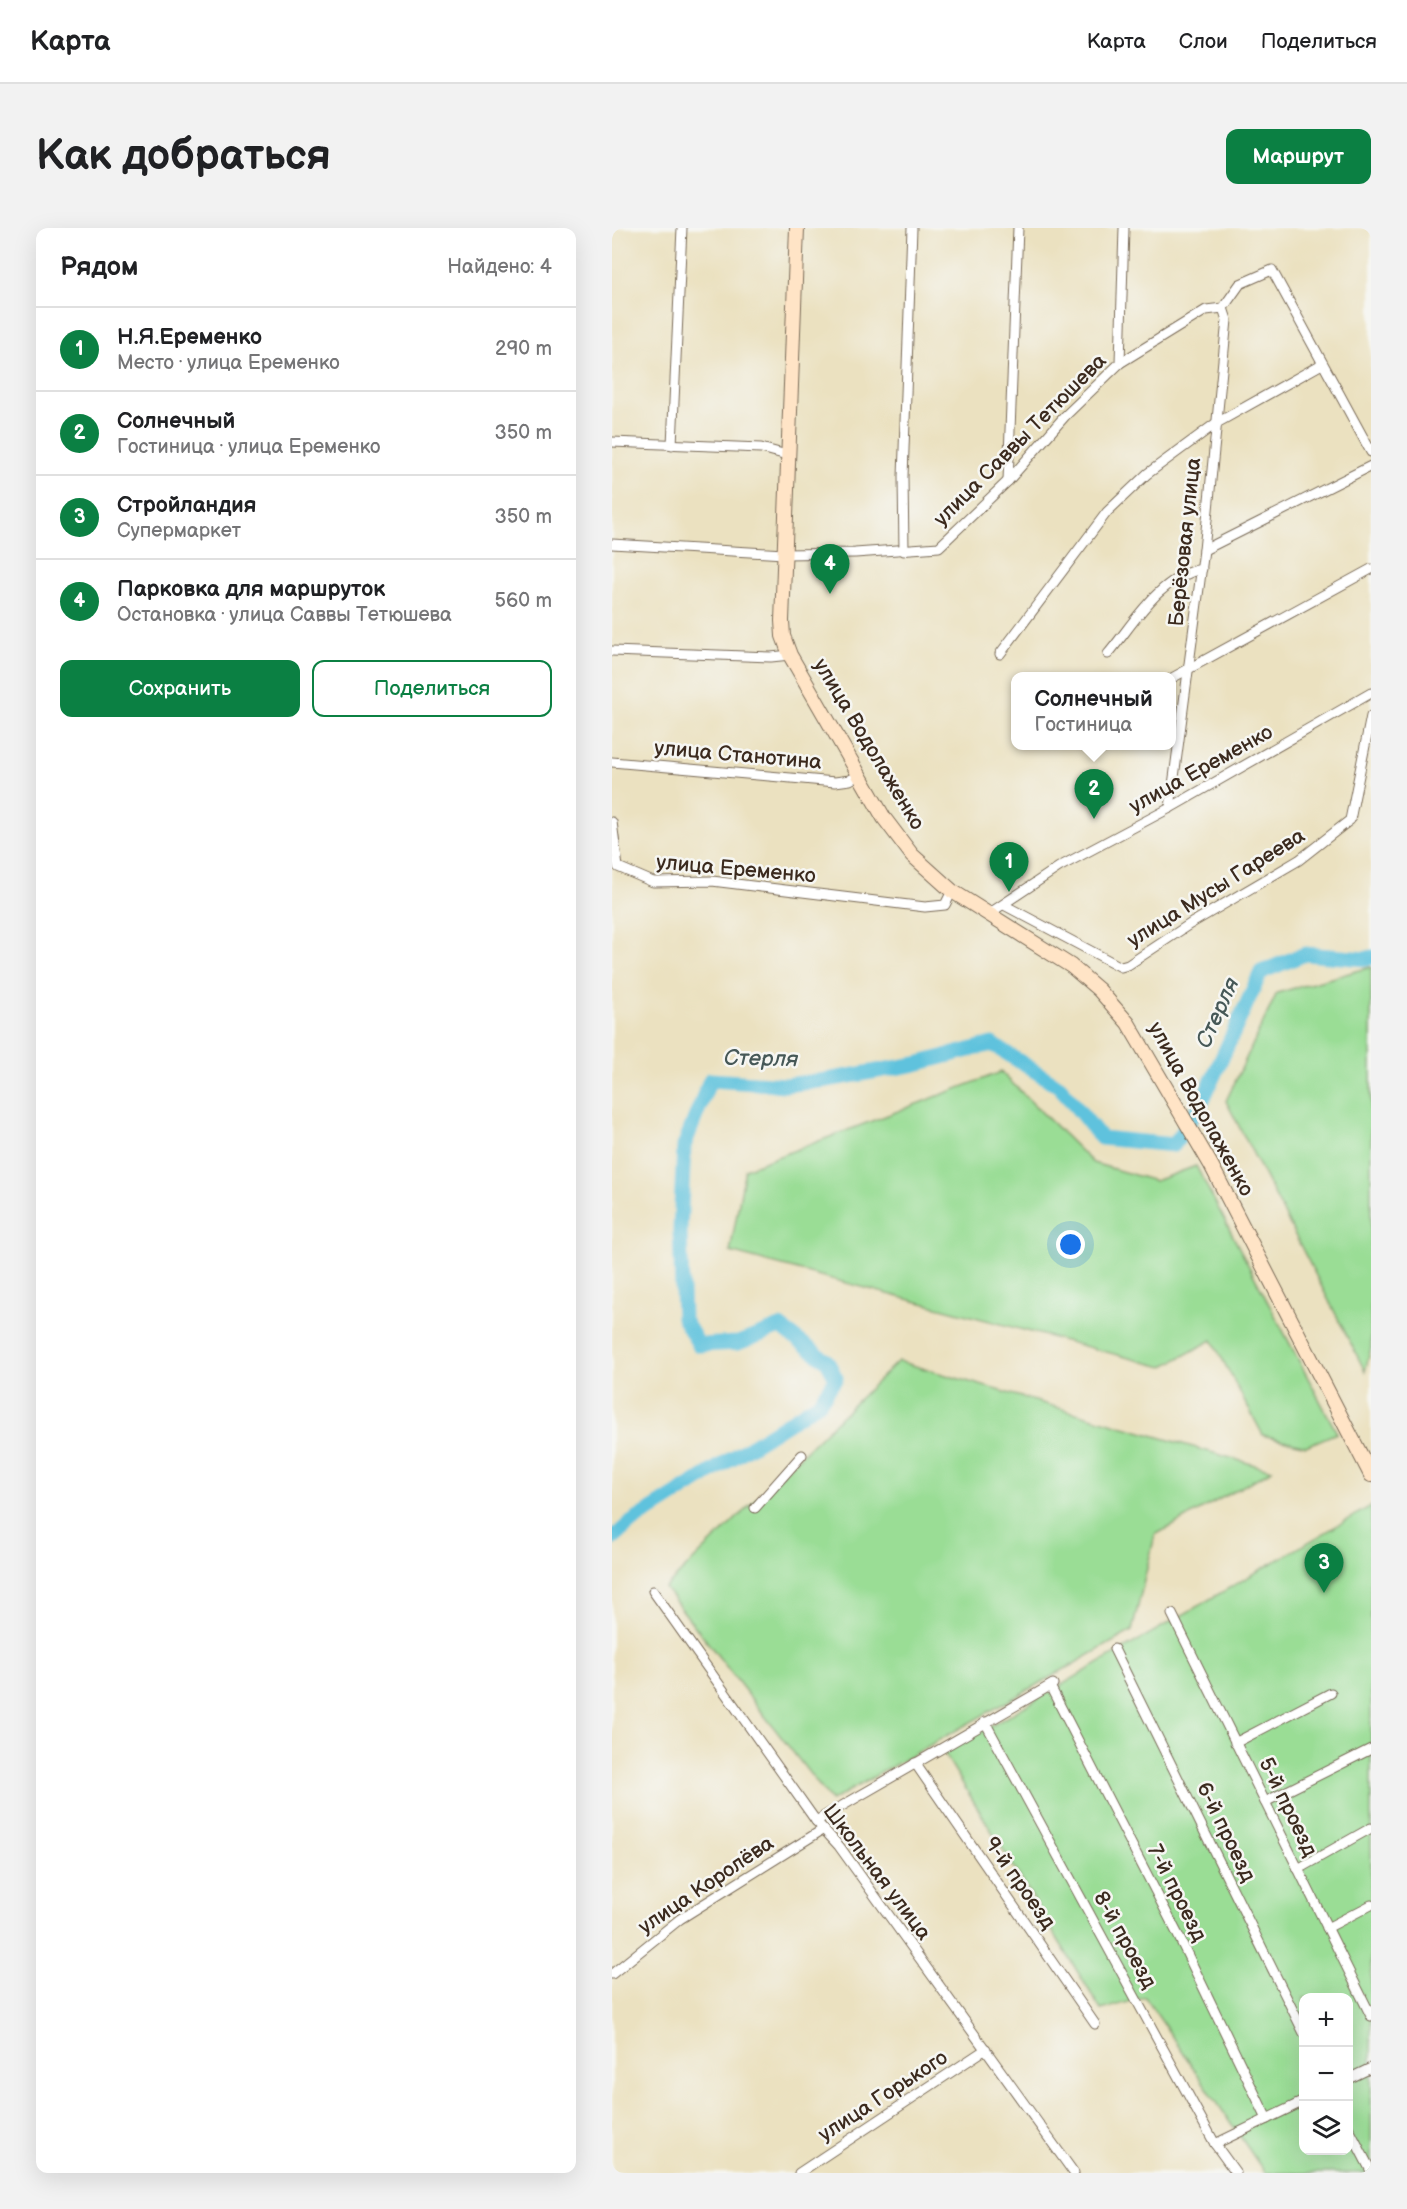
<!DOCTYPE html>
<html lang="ru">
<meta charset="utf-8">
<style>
body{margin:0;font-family:"Balsamiq Sans",sans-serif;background:#f2f2f2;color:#202124}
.controls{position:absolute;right:18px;bottom:18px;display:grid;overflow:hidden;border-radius:12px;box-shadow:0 6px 24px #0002}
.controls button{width:54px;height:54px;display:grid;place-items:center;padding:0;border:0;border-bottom:2px solid #e0e0e0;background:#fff;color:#202124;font:30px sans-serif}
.you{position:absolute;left:459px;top:1017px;width:21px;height:21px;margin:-15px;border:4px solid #fff;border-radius:50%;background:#1a73e8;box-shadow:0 0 0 9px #1a73e833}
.badge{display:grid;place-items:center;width:39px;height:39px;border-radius:50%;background:#0b8043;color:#fff;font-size:20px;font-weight:700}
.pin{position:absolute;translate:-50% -50px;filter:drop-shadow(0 2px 3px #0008)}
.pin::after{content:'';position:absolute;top:32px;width:21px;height:18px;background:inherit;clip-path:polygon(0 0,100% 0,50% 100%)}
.popup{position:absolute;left:399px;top:444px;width:165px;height:78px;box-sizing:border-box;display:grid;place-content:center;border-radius:12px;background:#fff;filter:drop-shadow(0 2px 4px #0005);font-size:20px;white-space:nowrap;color:#757577}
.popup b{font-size:22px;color:#202124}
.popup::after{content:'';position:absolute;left:50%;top:100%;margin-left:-12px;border:12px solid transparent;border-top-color:#fff}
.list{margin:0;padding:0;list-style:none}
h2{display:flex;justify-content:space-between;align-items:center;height:78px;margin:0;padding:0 24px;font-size:26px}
h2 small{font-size:20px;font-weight:400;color:#757577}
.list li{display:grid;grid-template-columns:39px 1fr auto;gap:18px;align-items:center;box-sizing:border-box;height:84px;padding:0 24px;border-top:2px solid #e0e0e0}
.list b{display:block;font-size:22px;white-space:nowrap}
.list p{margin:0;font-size:20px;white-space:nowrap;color:#757577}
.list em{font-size:20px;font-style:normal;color:#757577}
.actions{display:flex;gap:12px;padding:18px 24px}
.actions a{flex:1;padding:14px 0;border:2px solid #0b8043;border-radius:12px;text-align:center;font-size:21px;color:#0b8043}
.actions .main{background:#0b8043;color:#fff}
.icon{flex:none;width:33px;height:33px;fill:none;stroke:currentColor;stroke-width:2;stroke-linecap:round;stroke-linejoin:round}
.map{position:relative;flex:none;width:759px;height:1945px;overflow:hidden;border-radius:12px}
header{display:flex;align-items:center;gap:36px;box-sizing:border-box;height:84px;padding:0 30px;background:#fff;border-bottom:2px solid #e0e0e0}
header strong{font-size:28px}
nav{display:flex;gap:33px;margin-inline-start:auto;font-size:21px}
.intro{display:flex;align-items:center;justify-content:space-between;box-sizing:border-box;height:144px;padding:0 36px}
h1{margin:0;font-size:42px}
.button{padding:15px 27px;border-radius:12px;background:#0b8043;color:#fff;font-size:21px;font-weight:700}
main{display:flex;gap:36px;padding:0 36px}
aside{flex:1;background:#fff;border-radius:12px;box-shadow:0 6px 24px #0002}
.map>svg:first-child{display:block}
.green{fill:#9add95;stroke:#6a845a;stroke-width:1.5;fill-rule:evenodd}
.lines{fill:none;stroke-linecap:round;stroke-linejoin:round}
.river{stroke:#5fc2dd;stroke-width:15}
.street-casing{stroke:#796a57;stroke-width:11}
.secondary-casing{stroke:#796a57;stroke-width:16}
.street{stroke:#fff;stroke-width:9}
.secondary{stroke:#ffe4c6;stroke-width:14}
.labels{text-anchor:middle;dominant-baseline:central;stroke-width:5;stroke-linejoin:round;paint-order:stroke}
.street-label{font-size:21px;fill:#3b2a1e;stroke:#f6f6f2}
.water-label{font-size:22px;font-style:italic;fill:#465857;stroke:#f6f6f2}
</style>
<header>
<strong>Карта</strong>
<nav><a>Карта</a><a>Слои</a><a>Поделиться</a></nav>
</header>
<div class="intro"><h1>Как добраться</h1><a class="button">Маршрут</a></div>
<main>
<aside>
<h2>Рядом<small>Найдено: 4</small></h2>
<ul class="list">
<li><span class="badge">1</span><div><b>Н.Я.Еременко</b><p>Место · улица Еременко</p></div><em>290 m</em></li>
<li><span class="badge">2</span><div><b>Солнечный</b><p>Гостиница · улица Еременко</p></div><em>350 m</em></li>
<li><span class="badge">3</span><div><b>Стройландия</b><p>Супермаркет</p></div><em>350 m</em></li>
<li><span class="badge">4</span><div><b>Парковка для маршруток</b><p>Остановка · улица Саввы Тетюшева</p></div><em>560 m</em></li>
</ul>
<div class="actions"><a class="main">Сохранить</a><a>Поделиться</a></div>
</aside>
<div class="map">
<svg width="759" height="1945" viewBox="0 0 759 1945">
<rect width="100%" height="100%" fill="#f6f6f2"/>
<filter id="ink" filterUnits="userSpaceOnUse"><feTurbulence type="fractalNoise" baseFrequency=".0167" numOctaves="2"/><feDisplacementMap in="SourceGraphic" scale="12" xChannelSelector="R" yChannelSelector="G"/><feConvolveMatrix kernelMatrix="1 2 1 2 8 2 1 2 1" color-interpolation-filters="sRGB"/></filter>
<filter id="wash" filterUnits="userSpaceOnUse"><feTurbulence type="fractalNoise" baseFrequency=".008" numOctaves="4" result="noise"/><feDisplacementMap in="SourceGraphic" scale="24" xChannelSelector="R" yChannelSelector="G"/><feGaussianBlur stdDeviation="1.35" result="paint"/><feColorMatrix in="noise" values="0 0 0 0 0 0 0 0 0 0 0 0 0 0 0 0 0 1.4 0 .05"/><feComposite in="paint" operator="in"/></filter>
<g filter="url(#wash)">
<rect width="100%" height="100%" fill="#ebe1c0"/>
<g class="green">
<polygon points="759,739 759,1120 753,1143 614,873 665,765"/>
<polygon points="389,844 481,935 543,953 584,938 725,1205 694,1218 651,1207 600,1112 551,1139 118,1024 133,941"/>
<polygon points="286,1133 660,1242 543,1307 520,1403 219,1573 53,1360"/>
<path d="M759,1278V1945H653L533,1769L489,1782L332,1525ZM692,1770H736V1922H692Z"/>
</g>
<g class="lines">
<polyline class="river" points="0,1311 17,1296 207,1175 224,1150 215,1133 168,1099 126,1115 87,1117 71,1090 68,1002 72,918 98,852 173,857 215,852 304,836 380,816 448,859 489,910 562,917 589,876 649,744 693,726 754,731 759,729"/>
</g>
</g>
<g filter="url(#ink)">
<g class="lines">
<defs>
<g id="street">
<polyline points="611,80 628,56 660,42 759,224"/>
<polyline points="508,135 512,0"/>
<polyline points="0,214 149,220 175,227"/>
<polyline points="60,217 70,0"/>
<polyline points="396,253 406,0"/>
<polyline points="0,316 172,326 243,325 327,319 396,253 453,188 508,135 594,82 611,80"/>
<polyline points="592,322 759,238"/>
<polyline points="292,323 291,249 300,0"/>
<polyline points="0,423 159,429 178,427"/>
<polyline points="388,426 495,284 535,246 603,196 710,136"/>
<path d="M496,426C522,395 547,349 590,341"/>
<polyline points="560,450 759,341"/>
<polyline points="0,534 223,554 238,552 247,547"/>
<polyline points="558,580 592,322 615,92 611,80"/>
<polyline points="0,594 6,639 41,654 100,653 313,679 333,677 340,663"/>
<polyline points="392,677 509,739 516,737 578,696 687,632 738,592 759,488"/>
<polyline points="375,687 447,639 558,580 759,465"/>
<polyline points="143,1280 190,1227"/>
<polyline points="41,1363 204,1593 227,1618 462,1945"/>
<polyline points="560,1386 759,1788"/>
<polyline points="502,1421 692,1805"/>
<polyline points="438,1458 565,1705 655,1891"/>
<polyline points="373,1494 603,1916 624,1945"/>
<polyline points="623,1515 719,1465"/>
<polyline points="303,1535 483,1796"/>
<polyline points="653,1574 759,1521"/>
<polyline points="204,1593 441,1456"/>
<polyline points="686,1641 759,1600"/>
<polyline points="715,1700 759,1677"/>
<polyline points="0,1746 68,1691 210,1602"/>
<polyline points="736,1851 759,1840"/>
<polyline points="736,1899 759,1943"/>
<polyline points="603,1916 692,1873"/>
<polyline points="187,1945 374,1821"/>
</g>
<polyline id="secondary" points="185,0 170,393 171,408 178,427 272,590 300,627 340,663 459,738 487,762 516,795 599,937 759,1247"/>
</defs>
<use href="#street" class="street-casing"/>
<use href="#secondary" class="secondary-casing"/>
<use href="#street" class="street"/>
<use href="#secondary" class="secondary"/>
</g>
</g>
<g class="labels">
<g class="street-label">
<text transform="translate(408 212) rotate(-45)">улица Саввы Тетюшева</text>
<text transform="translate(573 314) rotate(-84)">Берёзовая улица</text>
<text transform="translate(257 516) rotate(59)">улица Водолаженко</text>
<text transform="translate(126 527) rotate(5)">улица Станотина</text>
<text transform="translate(589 541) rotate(-29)">улица Еременко</text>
<text transform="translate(124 641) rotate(5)">улица Еременко</text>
<text transform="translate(604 660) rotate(-32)">улица Мусы Гареева</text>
<text transform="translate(589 881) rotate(61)">улица Водолаженко</text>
<text transform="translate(676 1579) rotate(64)">5-й проезд</text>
<text transform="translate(614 1604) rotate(64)">6-й проезд</text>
<text transform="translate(265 1644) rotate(53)">Школьная улица</text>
<text transform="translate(408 1655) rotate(55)">9-й проезд</text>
<text transform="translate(94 1657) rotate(-34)">улица Королёва</text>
<text transform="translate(565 1665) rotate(63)">7-й проезд</text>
<text transform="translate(513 1712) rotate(61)">8-й проезд</text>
<text transform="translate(271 1868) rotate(-33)">улица Горького</text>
</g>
<g class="water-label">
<text transform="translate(606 785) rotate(-66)">Стерля</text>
<text transform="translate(149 831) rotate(1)">Стерля</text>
</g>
</g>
</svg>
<div class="controls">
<button>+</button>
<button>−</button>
<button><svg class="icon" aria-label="layers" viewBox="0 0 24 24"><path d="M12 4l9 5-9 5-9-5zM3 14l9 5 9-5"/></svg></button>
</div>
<div class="you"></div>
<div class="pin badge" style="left:397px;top:664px">1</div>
<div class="pin badge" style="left:482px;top:591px">2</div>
<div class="popup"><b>Солнечный</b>Гостиница</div>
<div class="pin badge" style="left:712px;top:1365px">3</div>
<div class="pin badge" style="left:218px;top:366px">4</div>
</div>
</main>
